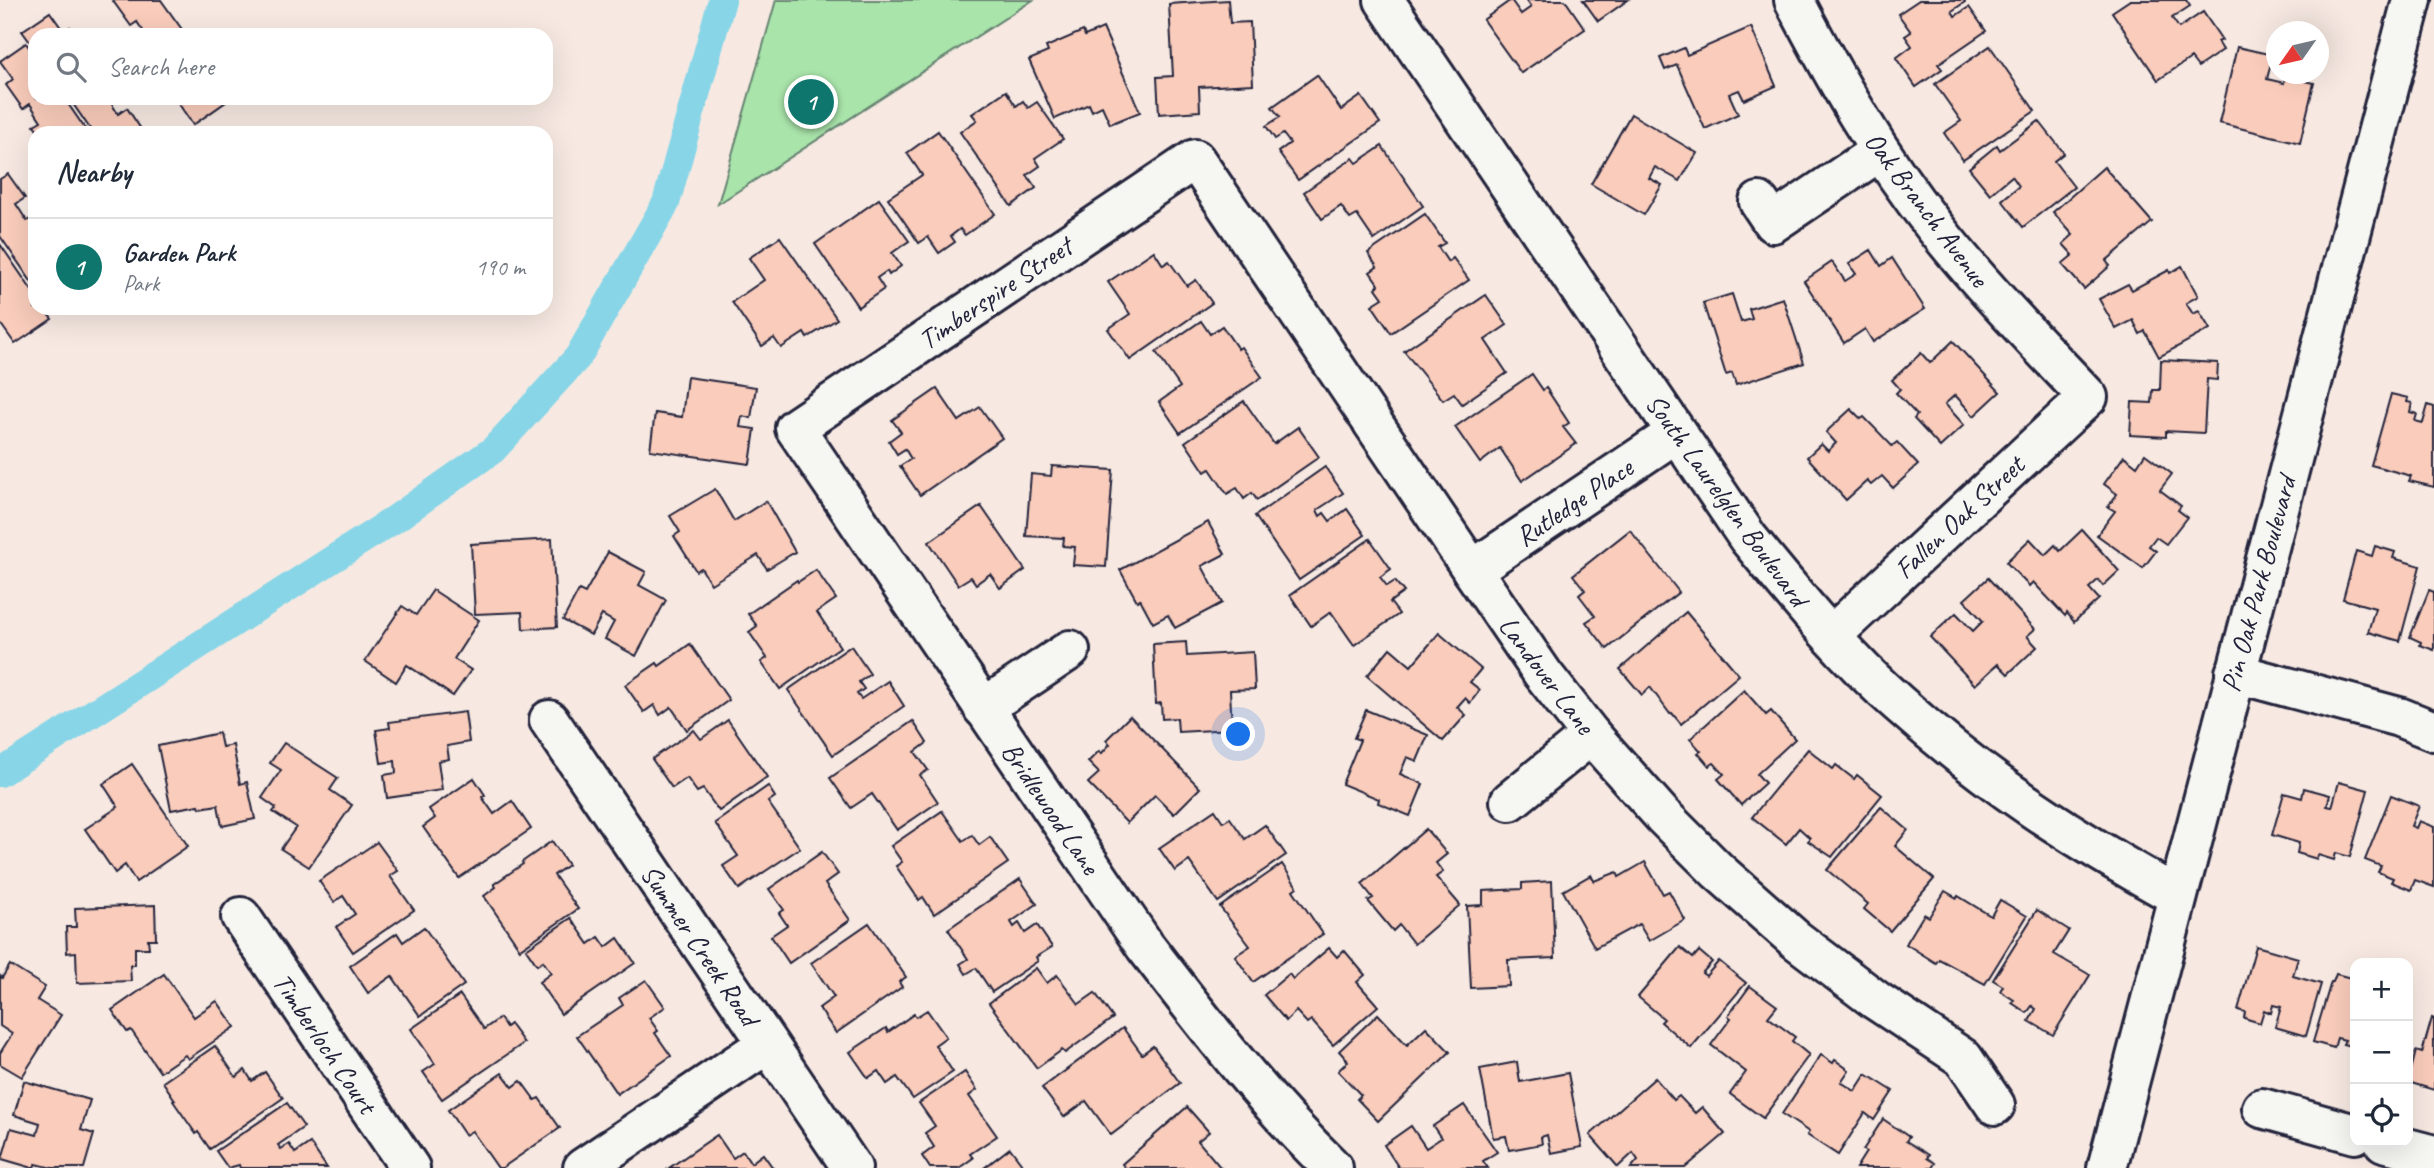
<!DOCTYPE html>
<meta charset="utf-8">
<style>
body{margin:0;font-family:Caveat,sans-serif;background:#f6f6f7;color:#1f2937}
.controls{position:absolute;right:21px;bottom:21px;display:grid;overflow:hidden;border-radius:14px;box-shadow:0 7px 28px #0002}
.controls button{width:63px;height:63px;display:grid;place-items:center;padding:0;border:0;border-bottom:2px solid #e0e1e3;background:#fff;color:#1f2937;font:35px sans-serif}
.compass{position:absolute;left:2266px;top:21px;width:63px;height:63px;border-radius:50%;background:#fff;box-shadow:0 7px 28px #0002;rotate:236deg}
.you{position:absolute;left:1239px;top:735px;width:24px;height:24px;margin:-18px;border:5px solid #fff;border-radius:50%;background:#1a73e8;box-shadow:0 0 0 10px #1a73e833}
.badge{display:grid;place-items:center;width:46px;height:46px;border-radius:50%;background:#0f766e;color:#fff;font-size:23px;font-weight:700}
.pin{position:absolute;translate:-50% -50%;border:4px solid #fff;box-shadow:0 2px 7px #0006}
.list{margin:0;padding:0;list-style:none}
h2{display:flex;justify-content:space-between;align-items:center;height:91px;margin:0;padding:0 28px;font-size:30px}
h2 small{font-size:23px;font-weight:400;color:#747a83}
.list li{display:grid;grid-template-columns:46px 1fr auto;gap:21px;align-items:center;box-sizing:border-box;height:98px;padding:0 28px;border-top:2px solid #e0e1e3}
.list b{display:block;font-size:26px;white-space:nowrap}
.list p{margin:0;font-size:23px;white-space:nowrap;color:#747a83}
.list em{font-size:23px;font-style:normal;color:#747a83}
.icon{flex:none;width:38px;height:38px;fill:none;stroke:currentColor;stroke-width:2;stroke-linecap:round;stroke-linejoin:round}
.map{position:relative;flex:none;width:2434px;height:1168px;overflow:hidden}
.search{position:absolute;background:#fff;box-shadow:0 7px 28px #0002;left:28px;top:28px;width:525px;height:77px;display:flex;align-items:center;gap:18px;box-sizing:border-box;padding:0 24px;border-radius:21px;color:#747a83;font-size:26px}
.panel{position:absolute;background:#fff;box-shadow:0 7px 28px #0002;left:28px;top:126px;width:525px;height:189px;border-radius:21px}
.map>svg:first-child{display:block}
.green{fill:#a9e4aa;stroke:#668372;stroke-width:2}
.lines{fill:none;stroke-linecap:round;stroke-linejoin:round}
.canal{stroke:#88d5e7;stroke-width:28}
.building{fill:#f9ccbb;stroke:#22223b;stroke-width:2}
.minor-casing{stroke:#22223b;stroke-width:44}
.minor{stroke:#f6f6f2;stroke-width:38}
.labels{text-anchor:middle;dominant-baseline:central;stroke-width:6;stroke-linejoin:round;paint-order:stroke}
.street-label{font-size:28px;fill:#22223b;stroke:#f6f6f2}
</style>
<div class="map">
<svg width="2434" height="1168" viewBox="0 0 2434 1168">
<rect width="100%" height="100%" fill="#f7e9e2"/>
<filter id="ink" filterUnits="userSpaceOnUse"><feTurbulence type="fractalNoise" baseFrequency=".0143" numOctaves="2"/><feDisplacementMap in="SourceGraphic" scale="14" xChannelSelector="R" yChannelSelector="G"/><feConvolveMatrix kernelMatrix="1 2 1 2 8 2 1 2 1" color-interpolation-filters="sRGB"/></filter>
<g filter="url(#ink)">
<polygon class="green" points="776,0 1033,0 718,204"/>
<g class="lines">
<polyline class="canal" points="0,773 392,521 493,450 578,357 666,203 722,0"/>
</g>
<g class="building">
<polygon points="115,0 161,0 186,35 146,35 137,22 131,26 113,1"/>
<polygon points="1228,0 1230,23 1250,22 1253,84 1199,87 1200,111 1159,114 1157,77 1173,76 1169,4"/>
<polygon points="1511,0 1521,14 1531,7 1526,0 1565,0 1585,29 1521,73 1483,20"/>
<polygon points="1583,0 1628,0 1598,21"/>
<polygon points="1919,0 1964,0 1965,2 1952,11 1955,16 1969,7 1986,31 1938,64 1942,69 1916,87 1896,58 1912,46 1905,36 1911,32 1898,14"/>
<polygon points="2130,0 2186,0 2190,6 2172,18 2179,28 2203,12 2222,40 2218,42 2223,50 2198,67 2191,58 2158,80 2112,12"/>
<polygon points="50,12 64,32 70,27 76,35 35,35 35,49 22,31"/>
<polygon points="1751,27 1776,86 1744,100 1739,90 1729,94 1738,114 1705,129 1677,65 1665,70 1660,58 1684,48 1687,55"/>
<polygon points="1103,28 1140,112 1110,124 1102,106 1092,111 1089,104 1055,119 1029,60 1048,52 1046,47 1083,31 1085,36"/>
<polygon points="26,43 35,56 35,98 64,98 88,133 40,133 34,125 41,121 30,104 23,109 6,85 13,79 0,61"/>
<polygon points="1990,46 2035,111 1963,160 1944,133 1961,121 1935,84"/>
<polygon points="2237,47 2273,55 2267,79 2284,83 2285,76 2314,83 2300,143 2219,123"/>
<polygon points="1317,75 1341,110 1361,96 1380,123 1298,180 1278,152 1290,143 1283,134 1275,139 1266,126 1280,117 1272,107"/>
<polygon points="1006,91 1016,106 1023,101 1028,108 1037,102 1063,139 1035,158 1040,166 1027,175 1036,188 1011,206 960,132 977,120 972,114"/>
<polygon points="69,98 108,98 118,114 127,108 143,132 93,133"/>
<polygon points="175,98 229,98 230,99 193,125"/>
<polygon points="1631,114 1697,153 1680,181 1655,167 1649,178 1662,185 1644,215 1591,184"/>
<polygon points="2039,121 2064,153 2054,161 2074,187 2023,227 2002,200 2019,186 2012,176 1990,194 1969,168 1997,145 2000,150"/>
<polygon points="938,131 995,214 965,235 960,229 951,236 955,242 939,253 928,237 919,243 888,198 922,175 907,153"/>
<polygon points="1382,146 1423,206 1374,240 1357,215 1350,219 1341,206 1322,219 1304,192 1353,158 1357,163"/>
<polygon points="2104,167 2152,222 2106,261 2110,266 2084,289 2062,264 2073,255 2063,244 2073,235 2053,212"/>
<polygon points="8,174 25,198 16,204 27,221 35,216 35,287 0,236 0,179"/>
<polygon points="879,199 909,241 892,253 901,266 889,275 887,271 877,278 884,289 858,307 815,244"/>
<polygon points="1425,214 1445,243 1438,247 1448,262 1453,258 1469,280 1391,333 1372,305 1383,298 1376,288 1379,285 1370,272 1377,267 1368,253"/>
<polygon points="780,237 837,319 807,338 804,333 781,348 774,338 762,346 732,302 764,280 749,258"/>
<polygon points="0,244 35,295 35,308 44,308 52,319 15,344 0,323"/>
<polygon points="1871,250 1881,266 1892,258 1925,309 1873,342 1865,329 1844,343 1804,281 1832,262 1845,281 1856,274 1849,264"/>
<polygon points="1154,251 1163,265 1169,261 1187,286 1196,280 1212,303 1130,360 1108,329 1130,314 1108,282"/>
<polygon points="2182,266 2198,296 2186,303 2193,314 2199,311 2210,329 2159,357 2145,331 2140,334 2133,320 2116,329 2099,299 2128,284 2132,290 2169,270 2170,273"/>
<polygon points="1732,294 1741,322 1752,319 1749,309 1783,298 1804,363 1736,385 1732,373 1726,375 1703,303"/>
<polygon points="1486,295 1507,325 1485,340 1507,373 1462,404 1454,393 1443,400 1404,351"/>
<polygon points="1201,321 1210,334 1222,326 1238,349 1241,347 1262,377 1180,433 1159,402 1180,387 1156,352"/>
<polygon points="1953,341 2000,392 1974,416 1955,395 1945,404 1964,425 1940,447 1914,419 1917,415 1896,393 1900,389 1892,380 1921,353 1930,363"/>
<polygon points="2161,360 2218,363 2217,380 2207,379 2204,433 2166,431 2166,437 2130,435 2132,402 2152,403 2153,390 2160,390"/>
<polygon points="1532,374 1543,390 1546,388 1569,423 1563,427 1576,444 1522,481 1500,448 1480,463 1455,427"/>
<polygon points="687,377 756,387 751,418 742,416 740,427 755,429 750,464 650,450 655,413 682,417"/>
<polygon points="937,389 959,421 980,407 1002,438 920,495 900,466 911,459 905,449 897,454 889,441 901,432 892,420"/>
<polygon points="2391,394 2408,398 2407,402 2412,403 2410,412 2417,414 2415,421 2423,423 2428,405 2434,407 2434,487 2409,481 2411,476 2371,465"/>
<polygon points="1244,401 1274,444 1298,427 1319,457 1257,500 1252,493 1244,499 1237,488 1227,494 1210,469 1205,472 1185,442"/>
<polygon points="1851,409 1861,419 1864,417 1892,446 1897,442 1918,465 1893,488 1882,476 1871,485 1867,481 1846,500 1807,457 1821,444 1828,451 1836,443 1826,432"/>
<polygon points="2145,454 2172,474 2160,490 2181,506 2178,510 2187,517 2166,544 2156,537 2149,546 2156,551 2143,568 2097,535 2115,511 2108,507 2117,494 2104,484 2124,456 2137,466"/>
<polygon points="1052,466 1113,470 1106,567 1073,565 1075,547 1063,546 1064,538 1026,536 1031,474 1051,476"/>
<polygon points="1325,467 1343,493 1317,510 1320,516 1324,513 1330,521 1347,509 1365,535 1299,580 1255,516"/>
<polygon points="715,489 734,521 766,501 795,552 767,569 758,555 711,584 701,568 696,571 674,536 680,532 670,516"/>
<polygon points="981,506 1025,570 1000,588 990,574 976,584 971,577 958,585 929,542"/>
<polygon points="1208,522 1225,554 1202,566 1222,603 1175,628 1168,615 1153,623 1140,599 1137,601 1120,570"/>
<polygon points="1630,530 1679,592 1607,649 1586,622 1595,616 1579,595 1585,590 1573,575"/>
<polygon points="2082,530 2119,571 2103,586 2098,580 2089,588 2099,599 2074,622 2067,613 2065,616 2033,582 2029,586 2006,562 2030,539 2045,555 2055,545 2060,551"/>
<polygon points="552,539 557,627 523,629 522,612 475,614 471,544"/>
<polygon points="1370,539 1391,569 1380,577 1387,586 1395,581 1404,592 1390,602 1399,614 1354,645 1331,612 1311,626 1290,595"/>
<polygon points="2375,546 2395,552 2393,558 2420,566 2400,641 2368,632 2375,608 2343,599 2356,551 2372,556"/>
<polygon points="608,552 646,572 639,585 666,600 636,656 605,639 614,622 602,615 591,635 563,620 579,590 585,593"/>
<polygon points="816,570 836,599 817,612 840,647 780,689 761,662 767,658 749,632 757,626 748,614 797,580 798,582"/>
<polygon points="1988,578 2035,629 2027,636 2037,647 2008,674 1998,664 1975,685 1930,637 1956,613 1973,631 1983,621 1964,600"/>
<polygon points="433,590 479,620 454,659 471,670 453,696 407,665 396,682 365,661 402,606 416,615"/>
<polygon points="2429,590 2434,592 2434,650 2420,645 2421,642 2410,637"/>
<polygon points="1686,612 1739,675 1681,724 1672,713 1670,714 1650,687 1642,695 1620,669"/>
<polygon points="1439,633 1481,669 1470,682 1480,690 1470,703 1465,698 1457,707 1466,715 1443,741 1367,676 1390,648 1411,666"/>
<polygon points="1186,642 1187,656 1253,652 1255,689 1230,690 1232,729 1178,732 1177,718 1162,719 1161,703 1156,704 1153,644"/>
<polygon points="690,644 729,700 687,730 671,707 660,715 654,705 644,712 625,685 657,663 659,666"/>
<polygon points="851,646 870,674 859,682 864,689 857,694 861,699 888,681 904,706 833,755 788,690"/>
<polygon points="1744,690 1766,715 1771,711 1795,739 1757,774 1765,783 1741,805 1718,779 1724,774 1714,763 1709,766 1698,753 1701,751 1690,739"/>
<polygon points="1366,710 1428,735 1417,761 1407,757 1400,774 1423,784 1410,816 1378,803 1379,799 1342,784 1360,740 1354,738"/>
<polygon points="465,712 469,742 447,746 449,759 438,761 442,790 387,798 384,775 396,773 395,761 381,763 376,730 390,728 389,722"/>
<polygon points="1130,716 1200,788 1174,814 1155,795 1127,823 1088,783 1099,773 1088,762 1099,751 1101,754 1110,744 1106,740"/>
<polygon points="728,720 767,777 719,811 703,789 697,792 687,778 672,788 652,759 694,730 701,739"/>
<polygon points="913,721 927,743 915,752 928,770 920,775 938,802 897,830 872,794 851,808 830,778"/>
<polygon points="219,733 222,747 233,745 240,784 247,782 255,819 222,826 218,805 200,808 199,805 171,810 158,746"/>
<polygon points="284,743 338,778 330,790 352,805 309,867 281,849 296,827 273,812 276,808 262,798 281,770 270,763"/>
<polygon points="1808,749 1833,769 1836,765 1854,779 1857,775 1882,795 1832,857 1808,841 1810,838 1799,828 1786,844 1752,817"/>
<polygon points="132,764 188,846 136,882 125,865 115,873 85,829 118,807 103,784"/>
<polygon points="474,778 485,795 482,797 494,814 512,801 531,829 459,878 423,827 435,818 429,809"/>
<polygon points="2339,782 2368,790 2350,857 2336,853 2334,860 2318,855 2317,859 2297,853 2299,843 2272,835 2284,793 2302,798 2304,788 2330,795 2327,806 2332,807"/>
<polygon points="768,786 775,797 768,802 800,848 739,889 723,866 738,856 715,823"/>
<polygon points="2391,795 2419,806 2411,826 2416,828 2419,821 2434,827 2434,887 2415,880 2411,890 2391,882 2393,878 2378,872 2381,866 2365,860"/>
<polygon points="1881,807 1908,830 1895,846 1934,879 1890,931 1864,909 1868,904 1827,870"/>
<polygon points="1215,810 1223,822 1230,818 1245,839 1265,825 1286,855 1218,902 1189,861 1175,871 1159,848"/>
<polygon points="942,811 963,841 972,835 979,845 990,837 1008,863 934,914 923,897 919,900 896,866 902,862 891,846"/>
<polygon points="1426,829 1447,854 1436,863 1443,872 1436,877 1460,905 1414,944 1399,925 1393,931 1368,901 1373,898 1362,884"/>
<polygon points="552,841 568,865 554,875 578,909 520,949 484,896 496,887 494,884 523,864 522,862"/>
<polygon points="377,842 398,871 390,876 414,910 353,952 336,927 355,914 343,896 334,902 319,881"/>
<polygon points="822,852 838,874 825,884 850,920 789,963 771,936 787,925 779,913 784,910 769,889"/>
<polygon points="1645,862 1663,894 1669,891 1685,920 1649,941 1639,924 1595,948 1563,891 1591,875 1594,881 1617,872 1619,877"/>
<polygon points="1282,864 1297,887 1293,890 1323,934 1253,982 1235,956 1250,946 1220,907"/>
<polygon points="1020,879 1037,904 1011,922 1014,927 1019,923 1025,933 1037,925 1052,947 1036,957 1038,961 992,992 976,968 966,974 960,964 968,959 948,929"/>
<polygon points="1552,881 1555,958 1508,960 1509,986 1471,988 1467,906 1483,905 1483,891 1522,889 1522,883"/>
<polygon points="1945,891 1957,898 1958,896 1991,916 2000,900 2027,916 1985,984 1939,959 1936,963 1906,944 1924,914 1929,917"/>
<polygon points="155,905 156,939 148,939 149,948 135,948 135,965 130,965 131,981 77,983 76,952 67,953 66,927 76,927 75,908"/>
<polygon points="2037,910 2069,930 2054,954 2090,975 2053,1035 2029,1021 2036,1009 2032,1006 2027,1013 2012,1003 2014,1000 2000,991 2003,986 1993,980"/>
<polygon points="571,918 589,944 599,937 606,947 618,938 635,963 561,1014 539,982 551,973 543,961 537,965 526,949"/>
<polygon points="869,923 906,977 899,982 902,987 836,1033 819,1008 834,997 811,963"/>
<polygon points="424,927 464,985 420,1016 392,976 368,993 350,966 397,933 403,942"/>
<polygon points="2256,946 2298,958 2293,976 2321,984 2306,1036 2275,1027 2281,1007 2273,1005 2271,1013 2264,1010 2260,1023 2244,1018 2245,1012 2238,1010"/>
<polygon points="1680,947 1693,958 1699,951 1712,962 1702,973 1706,976 1719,961 1746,983 1691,1048 1661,1022 1664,1019 1638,997"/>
<polygon points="1329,948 1337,957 1344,950 1365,975 1357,982 1378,1006 1333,1045 1311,1020 1307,1023 1296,1011 1286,1021 1264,995 1289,974 1293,979"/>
<polygon points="10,965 45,987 37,1000 61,1015 22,1077 0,1064 0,1053 12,1034 0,1026 0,976 2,978"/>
<polygon points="1036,968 1047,983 1057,975 1079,1004 1095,993 1113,1018 1065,1053 1062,1050 1037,1068 989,1003"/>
<polygon points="164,974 194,1017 217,1001 235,1027 188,1059 185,1055 160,1072 131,1030 127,1032 112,1010"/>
<polygon points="2336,974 2355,979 2355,1047 2343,1044 2345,1040 2337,1038 2334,1048 2313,1042 2331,982 2333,982"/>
<polygon points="646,980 665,1007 649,1018 658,1031 655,1033 671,1056 617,1094 577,1036 623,1005 619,998"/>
<polygon points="1750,986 1777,1006 1768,1017 1795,1037 1792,1041 1809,1055 1763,1118 1730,1094 1746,1072 1711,1045 1731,1018 1728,1016"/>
<polygon points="460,995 484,1029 500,1018 506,1027 510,1024 524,1043 442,1099 423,1072 435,1064 411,1029"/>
<polygon points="927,1010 946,1037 935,1045 953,1072 913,1099 897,1077 887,1084 878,1071 868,1078 850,1052 886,1028 888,1032 914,1014 916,1017"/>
<polygon points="1378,1014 1407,1045 1426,1027 1450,1052 1378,1121 1357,1099 1361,1095 1338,1071 1348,1061 1339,1051"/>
<polygon points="2432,1018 2434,1019 2434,1090 2408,1082 2416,1051 2422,1053"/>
<polygon points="1123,1028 1142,1054 1153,1046 1180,1083 1111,1135 1086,1101 1064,1117 1042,1088"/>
<polygon points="215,1046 236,1077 245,1070 252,1081 265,1072 283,1098 210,1149 198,1132 196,1134 173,1101 175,1100 163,1082"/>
<polygon points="1821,1055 1833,1063 1835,1060 1849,1070 1841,1082 1855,1091 1866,1074 1893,1091 1874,1120 1865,1113 1838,1155 1807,1135 1809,1132 1782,1114"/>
<polygon points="1517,1062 1520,1082 1568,1073 1582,1147 1551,1153 1547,1135 1541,1137 1542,1144 1509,1150 1506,1136 1493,1138 1480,1069"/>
<polygon points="965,1072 977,1090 969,1096 997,1136 970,1154 973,1158 959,1168 930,1168 922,1156 934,1147 925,1133 935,1126 919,1103"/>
<polygon points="502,1073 513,1087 521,1081 535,1100 539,1098 560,1128 502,1168 498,1168 472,1131 465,1135 448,1110"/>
<polygon points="1655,1078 1674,1100 1679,1096 1695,1113 1702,1107 1725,1134 1685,1168 1631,1168 1638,1160 1633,1153 1618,1167 1590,1135"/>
<polygon points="24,1081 90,1100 81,1130 94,1134 84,1168 52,1168 36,1164 33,1168 2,1159 11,1128 37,1135 40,1123 14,1115"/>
<polygon points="287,1103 304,1127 278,1145 281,1149 289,1144 295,1153 310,1143 327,1168 240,1168 239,1165 228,1168 216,1151"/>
<polygon points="1464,1105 1497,1152 1483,1161 1488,1168 1399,1168 1384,1145 1411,1126 1426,1148 1441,1138 1433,1126"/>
<polygon points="1187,1107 1209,1132 1198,1141 1221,1168 1125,1168 1122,1164"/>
<polygon points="1883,1119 1909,1137 1906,1141 1929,1155 1927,1158 1935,1163 1932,1168 1856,1168 1866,1152 1863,1150"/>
<polygon points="717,1135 733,1158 743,1151 751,1163 763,1154 773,1168 669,1168"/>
<polygon points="1010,1148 1025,1168 984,1168"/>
</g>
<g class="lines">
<defs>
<g id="minor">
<path d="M1384,0L1748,538C1795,595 1842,654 1898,703C1986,782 2074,839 2177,896"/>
<path d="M1794,0C1835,79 1879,156 1934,226C1982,287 2035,341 2088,397L1831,636"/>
<polyline points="1759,202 1773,223 1880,151"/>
<polyline points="1472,570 1676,433"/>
<polyline points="2235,673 2399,717 2434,731"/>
<polyline points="983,708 1070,650"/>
<polyline points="549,720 852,1168"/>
<polyline points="1510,801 1591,735"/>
<polyline points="241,917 410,1168"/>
<polyline points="2262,1108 2355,1134"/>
<polyline points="2384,1142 2434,1155"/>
<polyline points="583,1168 767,1044"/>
<path d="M1333,1168C1263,1100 1204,1023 1145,946L795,428L1195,159L1472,570L1543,674L1591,735L1663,816L1718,871L1795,939L1877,1001L1963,1058L1995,1105"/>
<polyline points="2107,1168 2412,0"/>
</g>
</defs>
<use href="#minor" class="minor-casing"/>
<use href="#minor" class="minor"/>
</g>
</g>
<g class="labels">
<g class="street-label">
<text transform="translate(1927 209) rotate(53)">Oak Branch Avenue</text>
<text transform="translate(995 293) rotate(-34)">Timberspire Street</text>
<text transform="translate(1727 500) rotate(54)">South Laurelglen Boulevard</text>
<text transform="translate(1574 502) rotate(-34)">Rutledge Place</text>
<text transform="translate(1959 517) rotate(-43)">Fallen Oak Street</text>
<text transform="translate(2258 584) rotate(-75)">Pin Oak Park Boulevard</text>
<text transform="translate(1547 675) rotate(53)">Landover Lane</text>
<text transform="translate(1051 808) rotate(56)">Bridlewood Lane</text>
<text transform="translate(700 945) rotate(56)">Summer Creek Road</text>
<text transform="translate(325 1043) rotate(56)">Timberloch Court</text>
</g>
</g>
</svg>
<div class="controls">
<button>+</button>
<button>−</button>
<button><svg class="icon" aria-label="locate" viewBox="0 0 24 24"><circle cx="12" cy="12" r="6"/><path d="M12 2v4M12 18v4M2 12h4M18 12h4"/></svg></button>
</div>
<svg class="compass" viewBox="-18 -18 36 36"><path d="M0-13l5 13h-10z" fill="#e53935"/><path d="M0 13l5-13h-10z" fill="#747a83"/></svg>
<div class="you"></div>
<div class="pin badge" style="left:811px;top:102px">1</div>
<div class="search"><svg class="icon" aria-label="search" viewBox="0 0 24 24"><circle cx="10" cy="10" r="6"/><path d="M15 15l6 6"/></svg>Search here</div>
<section class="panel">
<h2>Nearby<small></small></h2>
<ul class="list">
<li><span class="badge">1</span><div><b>Garden Park</b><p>Park</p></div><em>190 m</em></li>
</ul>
</section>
</div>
